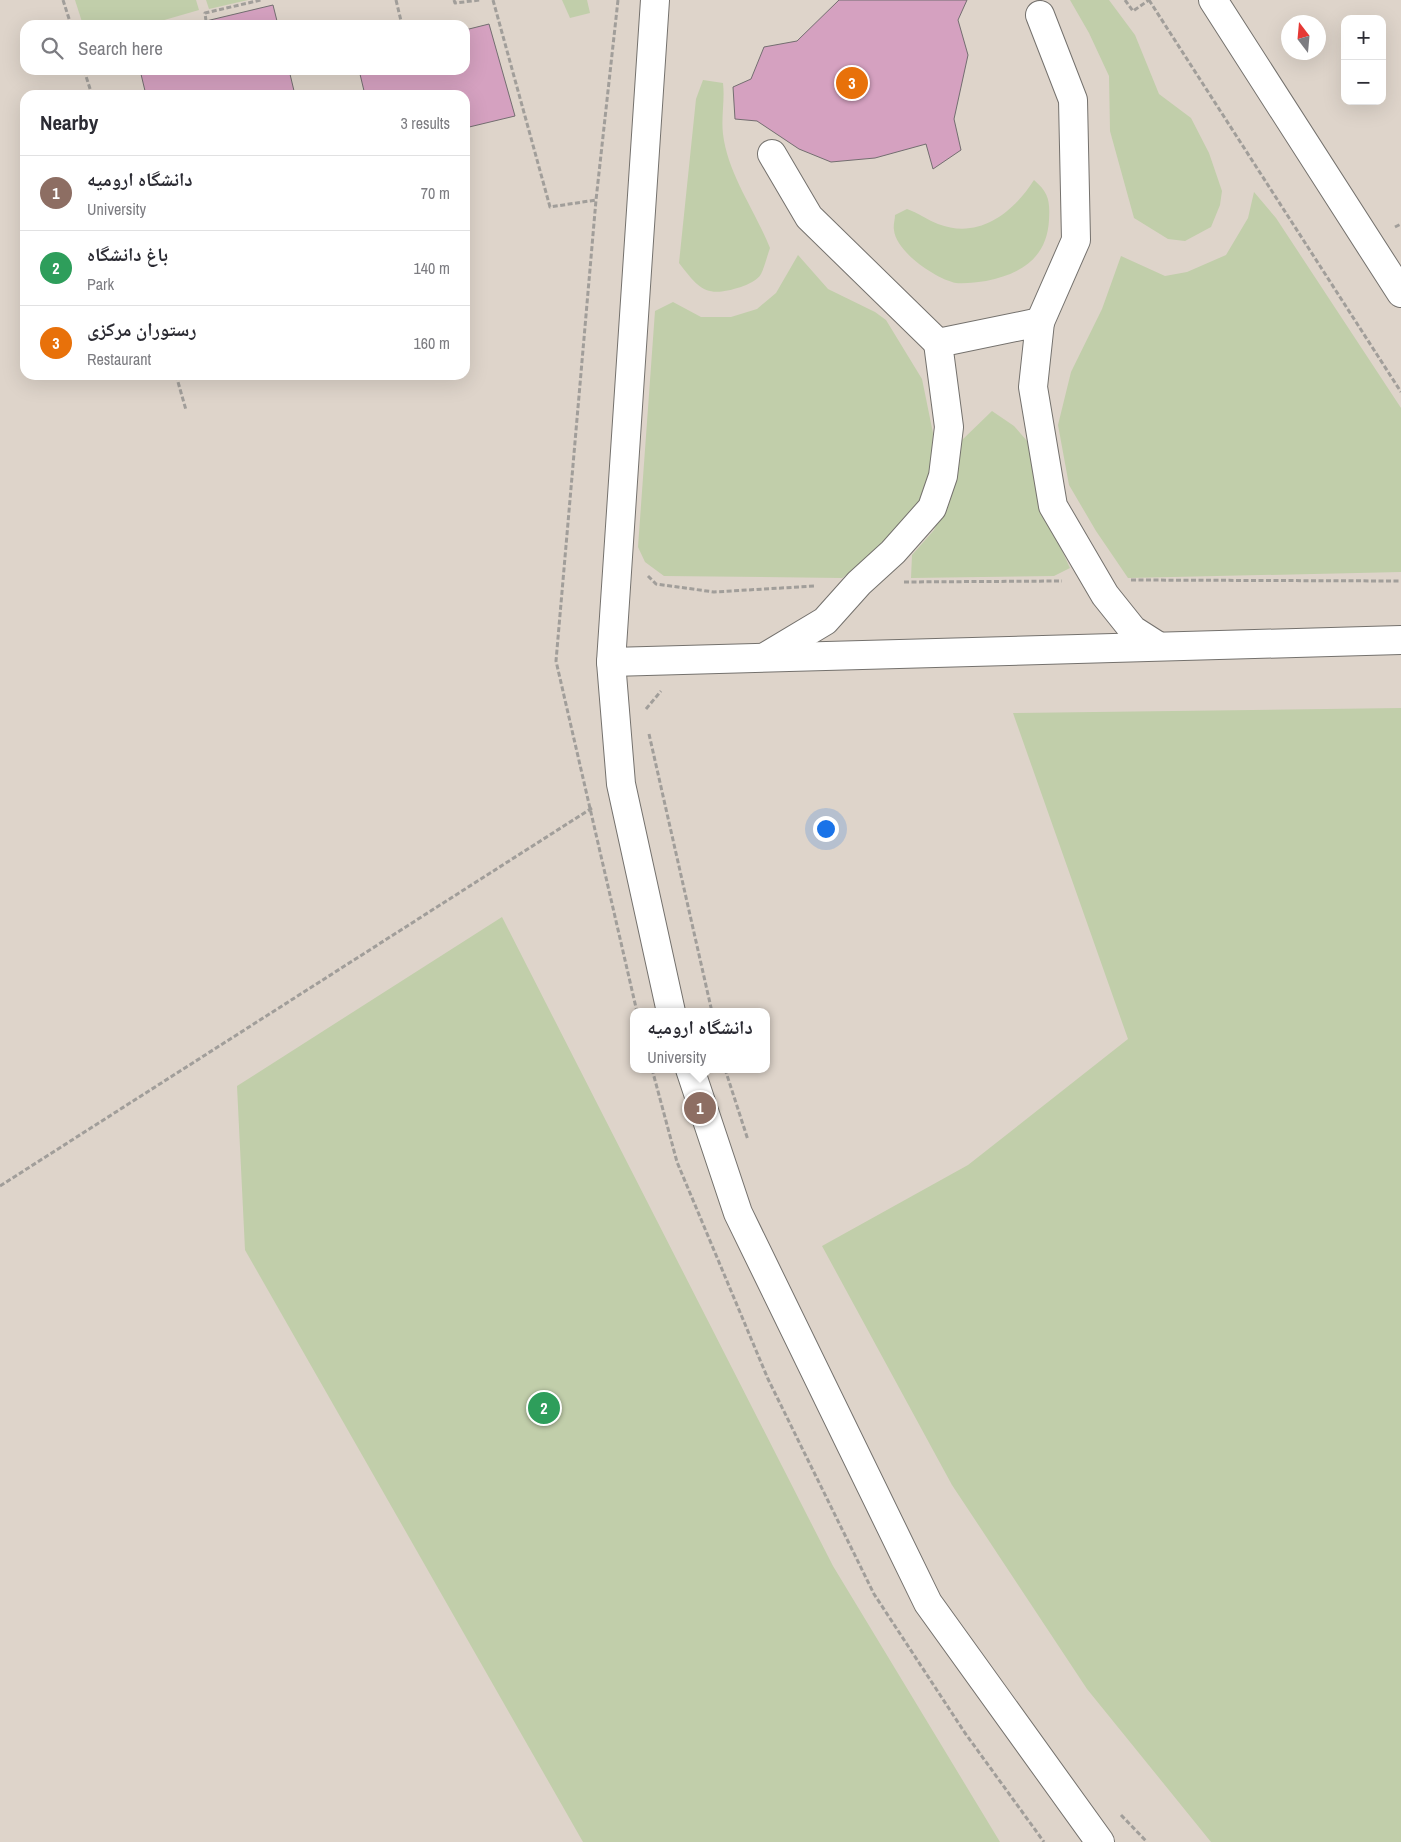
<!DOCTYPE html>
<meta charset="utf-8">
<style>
body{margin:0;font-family:"Archivo Narrow","Noto Naskh Arabic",sans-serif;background:#f2f2f3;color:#2b2b33}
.controls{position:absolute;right:15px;top:15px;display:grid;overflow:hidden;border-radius:10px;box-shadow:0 5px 20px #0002}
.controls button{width:45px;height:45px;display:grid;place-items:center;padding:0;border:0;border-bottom:1px solid #e1e1e2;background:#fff;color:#2b2b33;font:25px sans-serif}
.compass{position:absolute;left:1281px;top:15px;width:45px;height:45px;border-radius:50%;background:#fff;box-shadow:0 5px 20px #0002;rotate:344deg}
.you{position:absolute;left:825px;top:828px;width:18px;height:18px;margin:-12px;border:4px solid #fff;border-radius:50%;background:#1a73e8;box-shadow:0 0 0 8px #1a73e833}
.badge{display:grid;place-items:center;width:32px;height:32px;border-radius:50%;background:#1a73e8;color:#fff;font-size:16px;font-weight:700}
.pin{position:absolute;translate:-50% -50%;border:2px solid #fff;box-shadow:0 1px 5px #0006}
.popup{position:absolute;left:630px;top:1008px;width:140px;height:65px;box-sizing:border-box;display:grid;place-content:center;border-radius:10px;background:#fff;filter:drop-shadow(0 1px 4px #0005);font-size:16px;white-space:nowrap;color:#7c7c81}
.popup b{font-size:19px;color:#2b2b33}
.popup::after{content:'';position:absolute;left:50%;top:100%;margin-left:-10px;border:10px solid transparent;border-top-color:#fff}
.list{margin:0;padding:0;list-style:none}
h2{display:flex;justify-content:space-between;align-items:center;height:65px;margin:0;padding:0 20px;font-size:21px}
h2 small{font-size:16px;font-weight:400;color:#7c7c81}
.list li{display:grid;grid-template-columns:32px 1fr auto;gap:15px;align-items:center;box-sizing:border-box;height:75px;padding:0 20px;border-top:1px solid #e1e1e2}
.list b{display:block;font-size:19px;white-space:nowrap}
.list p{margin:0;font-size:16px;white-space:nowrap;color:#7c7c81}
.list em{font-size:16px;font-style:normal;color:#7c7c81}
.icon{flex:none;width:28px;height:28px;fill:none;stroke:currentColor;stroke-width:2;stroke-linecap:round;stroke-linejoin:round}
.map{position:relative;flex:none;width:1401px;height:1842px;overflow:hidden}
.search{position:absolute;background:#fff;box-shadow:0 5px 20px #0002;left:20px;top:20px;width:450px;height:55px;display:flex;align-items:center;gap:12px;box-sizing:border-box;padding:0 18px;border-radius:15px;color:#7c7c81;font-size:19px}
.panel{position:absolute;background:#fff;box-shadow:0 5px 20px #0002;left:20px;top:90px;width:450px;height:290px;border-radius:15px}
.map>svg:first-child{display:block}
.built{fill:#ded4ca;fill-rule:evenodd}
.green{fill:#c1ceaa}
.building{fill:#d5a1c0;stroke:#736e70}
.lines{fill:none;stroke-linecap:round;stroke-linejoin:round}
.minor-casing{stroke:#74716d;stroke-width:30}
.path{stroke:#a19e9a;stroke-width:3;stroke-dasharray:5 2.5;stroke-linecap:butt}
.minor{stroke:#fff;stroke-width:28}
</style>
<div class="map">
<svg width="1401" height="1842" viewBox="0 0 1401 1842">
<rect width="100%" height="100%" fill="#e5e1dc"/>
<path class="built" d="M0,0H1401V1842H0ZM1345,19H1382V101H1345ZM1288,22H1318V52H1288ZM25,25H465V70H25ZM25,95H465V375H25ZM634,1012H766V1069H634Z"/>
<g class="green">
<polygon points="75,0 196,0 199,10 147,25 83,25"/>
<polygon points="206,0 248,0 209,9"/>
<polygon points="562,0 587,0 590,13 570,18"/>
<polygon points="1070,0 1109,0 1135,35 1159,94 1191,118 1209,153 1222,191 1220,205 1211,227 1185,241 1168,239 1134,218 1110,131 1109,76 1089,33"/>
<path d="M703,80L723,83C725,100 721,117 723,134C728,175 755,210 770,248C767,256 765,266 761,274C758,280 747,285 741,287C706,298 700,290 679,263L696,99Z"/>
<path d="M1034,180C1049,193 1050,201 1049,220C1047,258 1021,274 986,281C977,282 965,284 956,283C936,279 896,252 894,230C893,225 895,220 895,215L907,209C919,213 927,220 938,224C979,240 1013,213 1034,180Z"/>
<polygon points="1254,192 1276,218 1401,408 1401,572 1128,578 1096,531 1069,485 1058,425 1071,372 1102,309 1121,256 1165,276 1187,272 1226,255 1248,218"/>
<polygon points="798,255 828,289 875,312 886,320 922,379 933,433 932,471 921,504 877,553 842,578 664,576 645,562 638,547 655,311 673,302 701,317 731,317 757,309 776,293"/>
<polygon points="992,411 1014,426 1034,449 1039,500 1070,568 1054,576 911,578 912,555 934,530 957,480 956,466 961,441"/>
<polygon points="1401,708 1401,1842 1211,1842 1087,1689 952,1485 822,1246 968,1165 1128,1039 1013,713"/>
<polygon points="502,917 833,1566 1000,1842 583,1842 245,1250 237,1086"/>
</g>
<g class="building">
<polygon points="839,0 967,0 958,20 968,55 954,119 961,150 933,169 926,144 875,158 831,162 799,149 757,121 735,119 733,87 751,79 764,47 797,41"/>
<polygon points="273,5 278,25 188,25 206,21"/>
<polygon points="489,24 515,116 465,128 465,95 365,95 359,70 465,70 465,30"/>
<polygon points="140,70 289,70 295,95 146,95"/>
</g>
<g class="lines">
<defs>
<g id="minor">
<polyline points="655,0 611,662 621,784 671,1012"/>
<polyline points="1213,0 1401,293"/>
<polyline points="1040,15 1073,100 1076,240 1040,322"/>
<polyline points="772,154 809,217 938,343"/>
<polyline points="765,657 825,621 859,583 893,552 932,508 943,476 949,427 938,343 1040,322 1033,387 1053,506 1105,595 1133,630 1158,646"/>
<polyline points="611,662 1401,640"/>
<polyline points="690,1069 738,1213 928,1603 1100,1842"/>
</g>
</defs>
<use href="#minor" class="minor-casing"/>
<g class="path">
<polyline points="63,0 71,25"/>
<polyline points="396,0 402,25"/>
<polyline points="454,0 455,3 480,0"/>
<polyline points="493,0 550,207 596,200"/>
<polyline points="618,0 596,200 556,661 637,1012"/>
<polyline points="1125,0 1133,11 1149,0"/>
<polyline points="1149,0 1401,392"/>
<polyline points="206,21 205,13 261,0"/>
<polyline points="84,70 92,95"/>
<polyline points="1395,227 1401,224"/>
<polyline points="176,375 186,410"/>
<polyline points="648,576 656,584 714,592 815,586"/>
<polyline points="1131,580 1401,581"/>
<polyline points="904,582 1062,581"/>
<polyline points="646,709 661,691"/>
<polyline points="649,734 712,1012"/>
<polyline points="652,1069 677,1162 768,1379 874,1594 965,1733 1044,1842"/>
<polyline points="725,1069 748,1140"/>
<polyline points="0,1186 592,808"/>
<polyline points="1121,1815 1147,1842"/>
</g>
<use href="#minor" class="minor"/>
</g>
</svg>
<div class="controls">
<button>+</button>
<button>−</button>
</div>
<svg class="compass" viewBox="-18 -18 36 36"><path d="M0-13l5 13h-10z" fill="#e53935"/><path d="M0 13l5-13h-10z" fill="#7c7c81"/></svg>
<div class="you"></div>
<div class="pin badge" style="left:700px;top:1108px;background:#8d6e63">1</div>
<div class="popup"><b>دانشگاه ارومیه</b>University</div>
<div class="pin badge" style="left:544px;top:1408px;background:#2e9e5b">2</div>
<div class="pin badge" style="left:852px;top:83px;background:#e8710a">3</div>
<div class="search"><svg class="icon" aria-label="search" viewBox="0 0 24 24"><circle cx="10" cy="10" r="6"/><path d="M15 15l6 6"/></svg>Search here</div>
<section class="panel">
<h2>Nearby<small>3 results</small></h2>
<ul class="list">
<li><span class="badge" style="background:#8d6e63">1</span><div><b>دانشگاه ارومیه</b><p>University</p></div><em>70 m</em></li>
<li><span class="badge" style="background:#2e9e5b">2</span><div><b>باغ دانشگاه</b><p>Park</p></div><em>140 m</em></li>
<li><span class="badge" style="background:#e8710a">3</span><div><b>رستوران مرکزی</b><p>Restaurant</p></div><em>160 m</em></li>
</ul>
</section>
</div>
